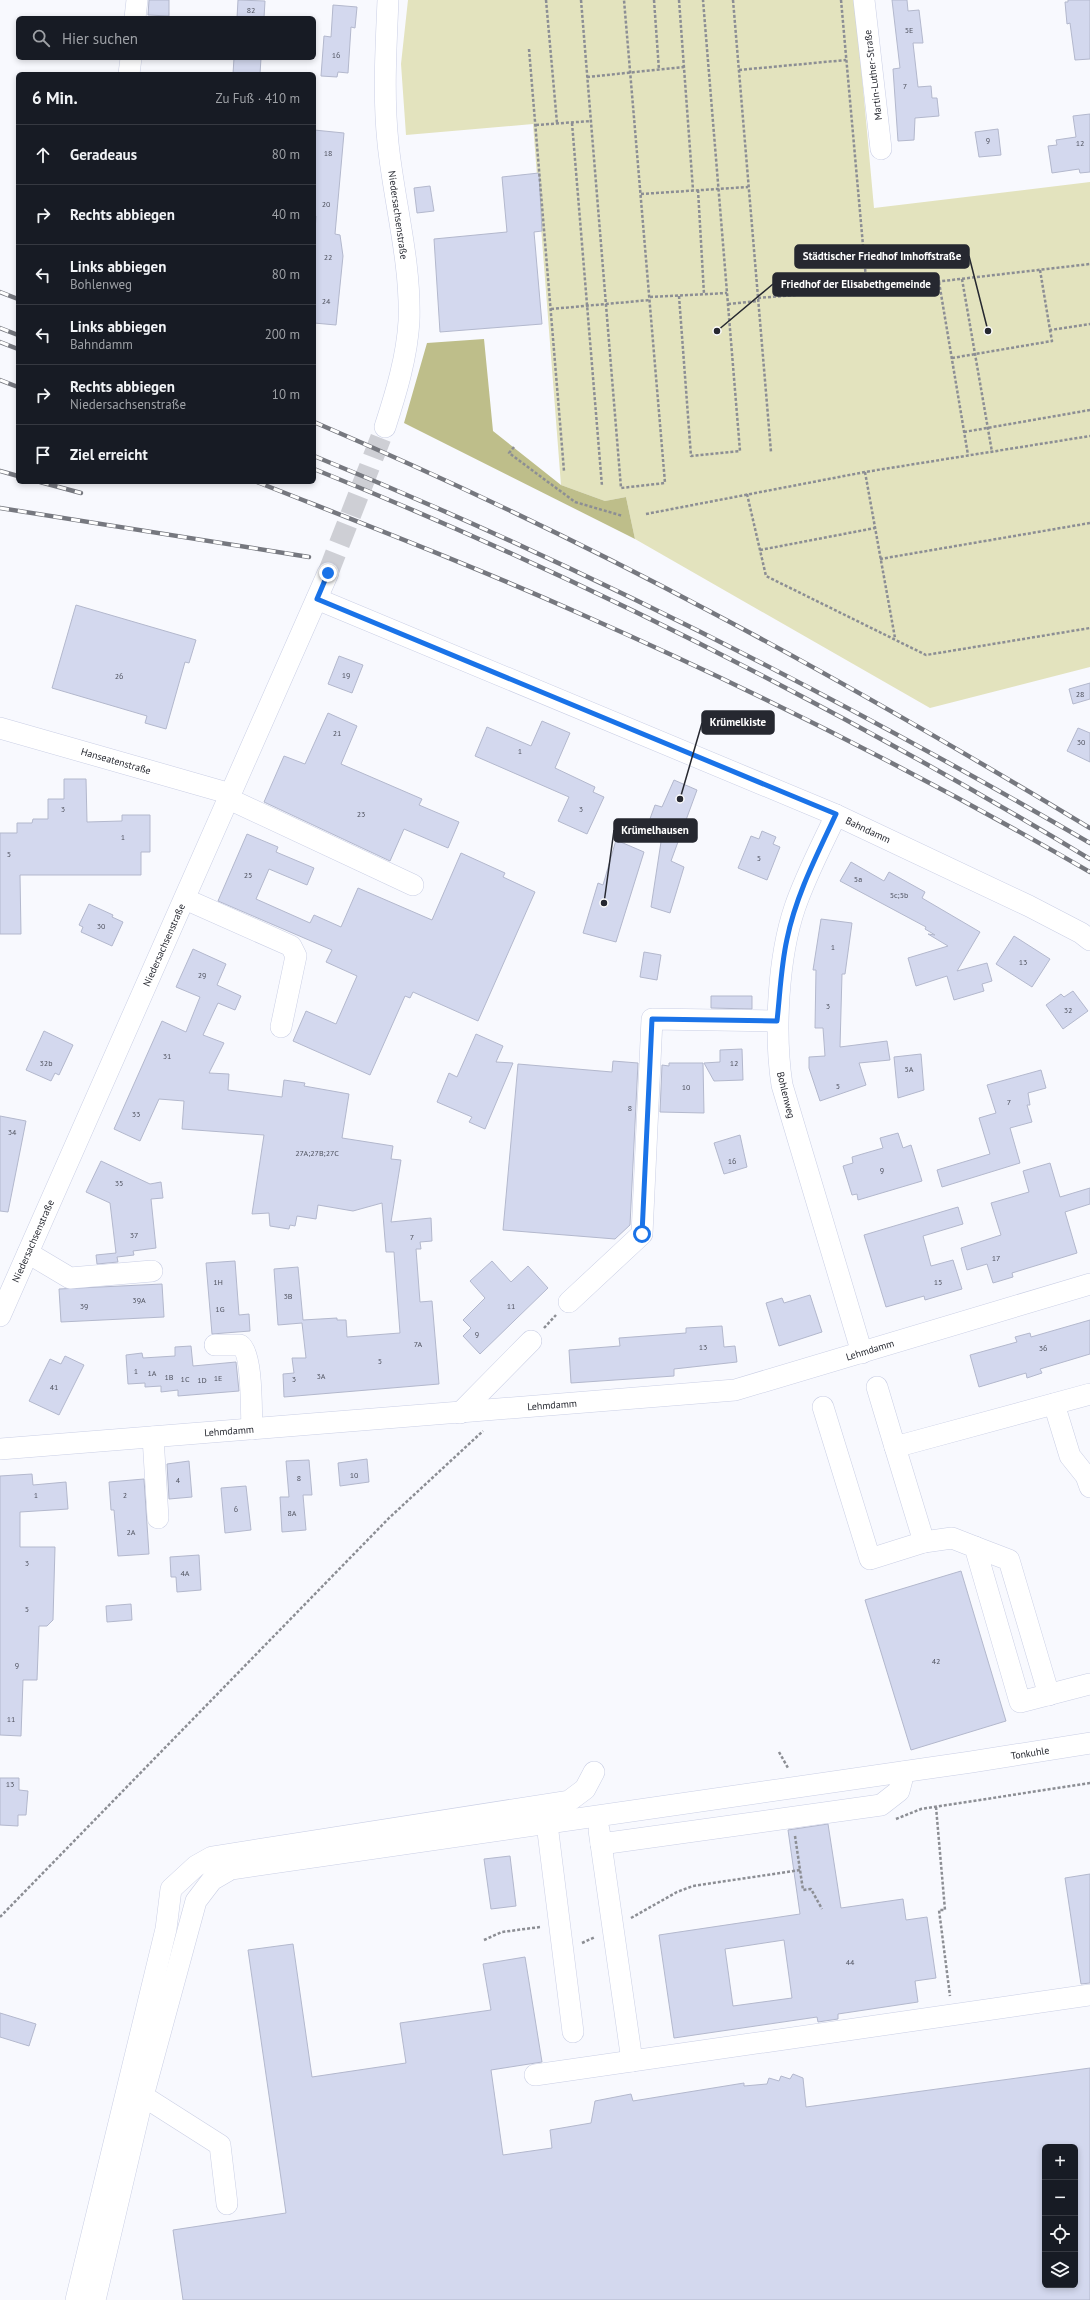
<!DOCTYPE html>
<html lang="de">
<meta charset="utf-8">
<style>
body{margin:0;font-family:"PT Sans",sans-serif;background:#242831;color:#f1f3f6}
.controls{position:absolute;right:12px;bottom:12px;display:grid;overflow:hidden;border-radius:6px;box-shadow:0 2px 6px #0003}
.controls button{width:36px;height:36px;display:grid;place-items:center;padding:0;border:0;border-bottom:1px solid #363941;background:#171b24;color:#f1f3f6;font:20px sans-serif}
.stop{position:absolute;width:12px;height:12px;margin:-9px;border:3px solid #1a73e8;border-radius:50%;background:#fff}
.stop.end{background:#1a73e8;border-color:#fff;box-shadow:0 1px 4px #0008}
.list{margin:0;padding:0;list-style:none}
h2{display:flex;justify-content:space-between;align-items:center;height:52px;margin:0;padding:0 16px;font-size:17px}
h2 small{font-size:13px;font-weight:400;color:#9ea1a6}
.list li{display:grid;grid-template-columns:26px 1fr auto;gap:12px;align-items:center;box-sizing:border-box;height:60px;padding:0 16px;border-top:1px solid #363941}
.list b{display:block;font-size:15px;white-space:nowrap}
.list p{margin:0;font-size:13px;white-space:nowrap;color:#9ea1a6}
.list em{font-size:13px;font-style:normal;color:#9ea1a6}
.icon{flex:none;width:22px;height:22px;fill:none;stroke:currentColor;stroke-width:2;stroke-linecap:round;stroke-linejoin:round}
.map{position:relative;flex:none;width:1090px;height:2300px;overflow:hidden}
.search{position:absolute;background:#171b24;box-shadow:0 2px 6px #0003;left:16px;top:16px;width:300px;height:44px;display:flex;align-items:center;gap:10px;box-sizing:border-box;padding:0 14px;border-radius:6px;color:#9ea1a6;font-size:15px}
.panel{position:absolute;background:#171b24;box-shadow:0 2px 6px #0003;left:16px;top:72px;width:300px;height:412px;border-radius:6px}
.map>svg:first-child{display:block}
.green{fill:#e3e3be}
.forest{fill:#bebe8a}
.building{fill:#d3d8ee;stroke:#b3b8cd;fill-rule:evenodd}
.lines{fill:none;stroke-linecap:round;stroke-linejoin:round}
.minor-tunnel{stroke:#cecfd5;stroke-width:21;stroke-dasharray:21 10;stroke-linecap:butt}
.minor-casing{stroke:#cacfe5;stroke-width:22}
.path{stroke:#8c8e94;stroke-width:2.5;stroke-dasharray:3 2;stroke-linecap:butt}
.minor{stroke:#fff;stroke-width:21}
.rail-casing{stroke:#76787f;stroke-width:4.5}
.rail{stroke:#fff;stroke-width:3;stroke-dasharray:9;stroke-linecap:butt}
.route{stroke:#1a73e8;stroke-width:5}
.labels{text-anchor:middle;dominant-baseline:central;stroke-width:3.5;stroke-linejoin:round;paint-order:stroke}
.number-label{font-size:8px;fill:#515460}
.street-label{font-size:10px;fill:#262830;stroke:#fff}
.leader{fill:none;stroke:#262830;stroke-width:1.5}
.callout-dot{fill:#262830;stroke:#fff;stroke-width:1.5}
.callout{fill:#262830;stroke:#262830;stroke-width:1.5}
.callout-label{font-size:11px;text-anchor:middle;font-weight:bold;fill:#fff}
</style>
<div class="map">
<svg width="1090" height="2300" viewBox="0 0 1090 2300">
<rect width="100%" height="100%" fill="#f8f9fe"/>
<polygon class="green" points="408,0 855,0 874,208 1090,182 1090,667 930,708 635,539 626,497 605,501 561,485 533,124 406,135 401,64"/>
<polygon class="forest" points="484,339 493,431 561,485 605,501 626,497 635,539 404,423 427,343"/>
<g class="building">
<polygon points="149,0 169,0 169,16 148,15"/>
<polygon points="238,0 265,1 264,18 237,18"/>
<polygon points="892,0 907,0 908,11 919,10 923,43 913,43 918,87 931,86 932,98 937,98 939,116 915,118 914,140 898,141 893,69 900,68"/>
<polygon points="1068,0 1090,0 1090,59 1075,60 1070,23 1067,24 1065,2 1068,2"/>
<polygon points="333,5 357,7 355,28 351,27 348,73 338,72 337,77 321,76 324,36 331,37"/>
<polygon points="234,58 261,58 260,74 233,74"/>
<polygon points="1090,114 1090,172 1080,173 1079,169 1052,173 1048,146 1057,145 1056,140 1076,137 1073,116"/>
<polygon points="998,129 1001,155 979,157 975,132"/>
<polygon points="314,130 344,133 335,234 340,235 343,256 336,325 314,323 314,246 316,216 314,216"/>
<polygon points="539,173 542,231 534,232 542,324 440,332 434,239 507,232 502,177"/>
<polygon points="430,186 434,211 417,213 414,188"/>
<polygon points="76,605 196,640 189,663 185,662 166,729 145,723 147,716 52,688"/>
<polygon points="339,656 363,665 352,693 328,684"/>
<polygon points="1090,683 1090,699 1073,704 1069,689"/>
<polygon points="328,713 357,726 341,764 422,799 419,805 459,822 448,848 404,829 390,861 264,802 284,756 305,764"/>
<polygon points="542,721 570,733 555,768 595,787 593,792 604,797 587,834 558,821 569,797 475,756 487,727 531,746"/>
<polygon points="1078,728 1090,733 1090,762 1067,751"/>
<polygon points="64,779 86,779 87,822 122,821 122,815 150,815 150,852 141,852 141,875 20,875 21,934 0,934 0,833 17,833 17,823 32,823 33,819 48,819 48,799 64,799"/>
<polygon points="674,780 697,790 671,861 684,867 670,913 651,907 661,842 643,838 655,805 662,807"/>
<polygon points="762,831 776,837 773,844 780,847 767,880 738,868 751,836 759,839"/>
<polygon points="247,834 278,847 276,852 314,868 307,885 269,869 256,899 310,923 314,915 341,927 358,888 432,920 461,853 505,873 503,877 535,892 478,1021 413,992 410,998 405,996 370,1075 293,1041 306,1011 336,1024 357,976 326,962 332,950 218,901"/>
<polygon points="616,840 644,852 616,942 583,933 598,883 603,885"/>
<polygon points="851,862 884,881 889,872 925,892 922,898 980,932 957,971 987,963 992,981 982,984 984,991 954,1000 947,976 916,986 908,958 948,946 928,934 935,935 925,929 926,927 840,881"/>
<polygon points="89,904 113,915 112,917 123,922 112,946 81,932 83,927 79,925"/>
<polygon points="821,919 852,923 845,974 842,974 840,1047 887,1041 890,1060 859,1063 866,1085 820,1101 809,1068 809,1057 825,1056 823,1028 815,1028 816,970 813,970"/>
<polygon points="1014,936 1050,959 1032,987 996,964"/>
<polygon points="193,949 226,964 217,985 241,996 235,1010 218,1003 203,1035 224,1043 209,1073 229,1074 228,1090 282,1097 284,1080 305,1083 304,1086 349,1094 342,1138 393,1146 391,1159 401,1160 391,1222 431,1218 432,1241 420,1242 421,1249 416,1249 420,1302 432,1301 439,1384 284,1397 283,1374 294,1373 292,1358 306,1358 302,1323 278,1325 274,1269 298,1267 303,1320 337,1318 337,1320 346,1320 347,1337 400,1333 394,1252 386,1252 382,1203 353,1211 318,1205 316,1219 297,1216 295,1226 290,1225 289,1229 270,1226 269,1213 252,1214 264,1135 182,1129 184,1101 159,1099 140,1141 114,1129 162,1021 186,1032 200,997 176,987"/>
<polygon points="644,952 661,955 657,980 640,977"/>
<polygon points="1073,991 1088,1011 1063,1029 1046,1005 1061,994 1064,997"/>
<polygon points="711,996 752,996 752,1009 711,1008"/>
<polygon points="44,1031 73,1045 59,1075 55,1073 51,1081 26,1070"/>
<polygon points="476,1034 503,1046 496,1062 513,1063 485,1129 469,1122 472,1117 437,1102 449,1073 457,1077"/>
<polygon points="742,1049 743,1080 714,1081 704,1063 720,1062 720,1050"/>
<polygon points="921,1054 924,1090 898,1098 894,1057"/>
<polygon points="613,1061 638,1063 630,1225 615,1239 503,1230 518,1064 612,1072"/>
<polygon points="669,1063 703,1063 704,1113 660,1112 662,1065 669,1066"/>
<polygon points="1041,1070 1046,1088 1028,1093 1030,1105 1027,1105 1032,1122 1010,1128 1020,1163 942,1187 937,1170 990,1154 979,1118 996,1113 987,1085"/>
<polygon points="0,1116 26,1121 8,1212 0,1211"/>
<polygon points="898,1133 903,1148 911,1145 922,1181 858,1200 857,1194 852,1195 843,1166 853,1163 852,1157 883,1148 880,1138"/>
<polygon points="740,1135 747,1167 724,1174 714,1143"/>
<polygon points="101,1161 150,1184 161,1182 163,1198 151,1199 156,1248 133,1251 134,1255 117,1257 118,1262 97,1264 96,1255 116,1253 110,1203 86,1192"/>
<polygon points="1050,1163 1060,1197 1090,1188 1090,1204 1065,1212 1077,1253 1012,1273 1013,1277 993,1283 987,1264 967,1270 961,1248 1001,1235 991,1203 1029,1192 1023,1171"/>
<polygon points="958,1207 963,1224 923,1236 931,1266 953,1260 962,1289 925,1300 924,1296 886,1307 864,1235"/>
<polygon points="235,1261 239,1315 249,1314 250,1331 212,1334 206,1263"/>
<polygon points="492,1261 511,1282 528,1266 548,1288 480,1354 463,1336 471,1328 463,1320 485,1298 470,1281"/>
<polygon points="162,1284 164,1317 61,1322 59,1289"/>
<polygon points="810,1295 822,1332 779,1346 766,1303 782,1298 784,1303"/>
<polygon points="1090,1320 1090,1354 1040,1369 1042,1373 1027,1378 1026,1373 979,1387 970,1355 1017,1342 1015,1337 1030,1333 1031,1337"/>
<polygon points="722,1326 724,1347 735,1346 737,1362 674,1369 674,1376 571,1383 569,1350 620,1346 619,1338 686,1333 686,1328"/>
<polygon points="191,1346 193,1366 236,1362 239,1391 178,1396 178,1390 161,1392 161,1386 145,1387 145,1383 128,1384 126,1355 142,1353 143,1358 175,1356 175,1347"/>
<polygon points="65,1356 84,1365 59,1415 29,1401 50,1359 61,1364"/>
<polygon points="367,1459 369,1482 340,1486 338,1463"/>
<polygon points="309,1460 312,1495 303,1495 306,1530 282,1532 280,1497 289,1497 286,1461"/>
<polygon points="189,1461 192,1497 169,1499 167,1464"/>
<polygon points="32,1474 33,1485 66,1482 68,1509 20,1512 20,1547 55,1547 53,1620 47,1626 39,1626 37,1680 23,1680 21,1736 0,1735 0,1476"/>
<polygon points="144,1479 149,1554 118,1556 114,1510 111,1510 109,1482"/>
<polygon points="246,1486 251,1530 225,1533 221,1488"/>
<polygon points="199,1555 201,1590 177,1592 176,1577 171,1577 170,1557"/>
<polygon points="961,1571 1006,1721 911,1750 865,1600"/>
<polygon points="131,1604 132,1620 107,1622 106,1606"/>
<polygon points="0,1778 19,1778 19,1790 28,1791 26,1815 18,1815 18,1826 0,1825"/>
<path d="M828,1824L841,1908L903,1899L906,1920L927,1917L936,1978L915,1981L918,2002L838,2014V2019L818,2022L817,2017L674,2038L659,1935L800,1914L788,1830ZM784,1940L792,1998L733,2006L725,1949Z"/>
<polygon points="510,1856 516,1906 491,1909 484,1859"/>
<polygon points="1090,1874 1090,1983 1081,1984 1065,1878"/>
<path d="M293,1944L312,2077L406,2063L400,2023L491,2010L483,1964L525,1957L542,2062L491,2070L503,2155L552,2148L550,2130L591,2123L595,2101L631,2094L633,2101L744,2083V2086L767,2084L769,2078L779,2081L781,2076L790,2079L793,2074L803,2078L806,2107L1090,2068V2300H183L173,2230L286,2213L248,1950ZM1045,2147H1075V2285H1045Z"/>
<polygon points="0,2013 36,2024 29,2046 0,2037"/>
</g>
<g class="lines">
<polyline class="minor-tunnel" points="328,573 385,427"/>
<defs>
<g id="minor">
<polyline points="864,0 881,149"/>
<polyline points="135,18 137,0"/>
<polyline points="129,74 131,58"/>
<path d="M385,427C396,393 407,357 409,321C411,261 394,202 388,143C383,95 386,48 388,0"/>
<polyline points="317,599 836,815 1029,906 1081,933 1090,940"/>
<polyline points="0,728 231,794"/>
<polyline points="229,799 413,885"/>
<path d="M836,815C822,845 806,875 795,907C778,957 774,1032 782,1085L862,1353"/>
<polyline points="185,899 291,946 296,956 281,1027"/>
<polyline points="28,1253 70,1278 152,1271"/>
<polyline points="569,1302 642,1234 652,1019 777,1021"/>
<polyline points="0,1316 328,573"/>
<path d="M215,1345H240C253,1353 251,1413 252,1429"/>
<polyline points="877,1387 895,1447 1090,1394"/>
<polyline points="1054,1404 1070,1456 1086,1476 1090,1487"/>
<polyline points="823,1407 870,1559 924,1542 895,1447"/>
<polyline points="460,1413 531,1341"/>
<polyline points="153,1437 158,1518"/>
<polyline points="0,1449 735,1390 1090,1284"/>
<polyline points="924,1542 952,1538 975,1547 1020,1702 1090,1684"/>
<polyline points="975,1547 1009,1560 1049,1695"/>
<polyline points="547,1824 573,2032"/>
<polyline points="599,1830 632,2061"/>
<polyline points="601,1844 881,1805 899,1791 904,1772"/>
<polyline points="535,2075 1090,1995"/>
<polyline points="143,2096 220,2145 227,2204"/>
<polyline points="76,2300 166,1929 171,1889 196,1866 212,1857 569,1801 585,1789 594,1772"/>
<polyline points="95,2300 143,2096 196,1901 212,1880 231,1869 971,1762 1090,1743"/>
</g>
</defs>
<use href="#minor" class="minor-casing"/>
<g class="path">
<polyline points="546,0 557,123"/>
<polyline points="581,0 621,488 665,483 624,0"/>
<polyline points="654,0 659,70"/>
<polyline points="679,0 693,190"/>
<polyline points="733,0 771,452"/>
<polyline points="841,0 867,290"/>
<polyline points="529,49 564,471"/>
<polyline points="739,70 846,60"/>
<polyline points="587,77 684,67"/>
<polyline points="572,123 602,486"/>
<polyline points="536,125 591,121"/>
<polyline points="698,190 704,294"/>
<polyline points="641,194 748,187"/>
<polyline points="1040,270 1050,330 1090,324"/>
<polyline points="962,279 992,452"/>
<polyline points="939,282 968,455"/>
<polyline points="679,296 691,456 740,451 703,0"/>
<polyline points="650,297 727,293"/>
<polyline points="758,298 882,288 1090,264"/>
<polyline points="728,304 758,301"/>
<polyline points="551,309 650,300"/>
<polyline points="952,358 1052,341 1050,330"/>
<polyline points="964,432 1090,410"/>
<polyline points="514,447 509,453 575,502 623,516"/>
<polyline points="865,472 895,638"/>
<polyline points="747,494 766,576 926,655 1090,628"/>
<polyline points="646,514 865,472 1090,436"/>
<polyline points="760,550 875,528"/>
<polyline points="880,559 1090,523"/>
<polyline points="544,1328 556,1315"/>
<polyline points="779,1752 788,1768"/>
<polyline points="936,1807 945,1910 939,1910 950,1996"/>
<polyline points="896,1819 921,1809 1090,1783"/>
<polyline points="795,1836 803,1890 811,1889 822,1909"/>
<polyline points="0,1917 389,1518 483,1431"/>
<polyline points="631,1918 677,1892 693,1886 800,1870"/>
<polyline points="484,1940 502,1932 540,1927"/>
<polyline points="582,1943 595,1937"/>
</g>
<use href="#minor" class="minor"/>
<defs>
<g id="rail">
<polyline points="0,292 18,299"/>
<polyline points="0,328 18,335"/>
<polyline points="0,342 18,349"/>
<polyline points="0,380 18,387"/>
<path d="M314,422C449,480 582,543 711,612C840,680 965,753 1090,828"/>
<path d="M314,456C582,565 840,698 1090,843"/>
<path d="M314,469C582,577 842,710 1090,859"/>
<polyline points="0,471 18,476"/>
<polyline points="40,482 81,493"/>
<path d="M257,482C366,525 476,567 583,615C756,691 926,777 1090,872"/>
<polyline points="0,508 309,557"/>
</g>
</defs>
<use href="#rail" class="rail-casing"/>
<use href="#rail" class="rail"/>
</g>
<g class="lines">
<path class="route" d="M328,573L317,599L836,814C817,855 796,895 787,939C781,966 780,994 777,1021L652,1019L642,1234"/>
</g>
<g class="labels">
<g class="number-label">
<text x="251" y="10">82</text>
<text x="909" y="30">5E</text>
<text x="336" y="55">16</text>
<text x="905" y="86">7</text>
<text x="988" y="140">9</text>
<text x="1080" y="143">12</text>
<text x="328" y="153">18</text>
<text x="326" y="204">20</text>
<text x="328" y="257">22</text>
<text x="326" y="301">24</text>
<text x="346" y="675">19</text>
<text x="119" y="676">26</text>
<text x="1080" y="694">28</text>
<text x="337" y="733">21</text>
<text x="1081" y="742">30</text>
<text x="520" y="751">1</text>
<text x="63" y="809">3</text>
<text x="581" y="809">3</text>
<text x="361" y="814">23</text>
<text x="123" y="837">1</text>
<text x="9" y="854">5</text>
<text x="759" y="858">5</text>
<text x="248" y="875">25</text>
<text x="858" y="879">5a</text>
<text x="899" y="895">5c;5b</text>
<text x="101" y="926">30</text>
<text x="833" y="947">1</text>
<text x="1023" y="962">13</text>
<text x="202" y="975">29</text>
<text x="828" y="1006">3</text>
<text x="1068" y="1010">32</text>
<text x="167" y="1056">31</text>
<text x="46" y="1063">32b</text>
<text x="734" y="1063">12</text>
<text x="909" y="1069">5A</text>
<text x="838" y="1086">5</text>
<text x="686" y="1087">10</text>
<text x="1009" y="1102">7</text>
<text x="630" y="1108">8</text>
<text x="136" y="1114">33</text>
<text x="12" y="1132">34</text>
<text x="317" y="1153">27A;27B;27C</text>
<text x="732" y="1161">16</text>
<text x="882" y="1170">9</text>
<text x="119" y="1183">35</text>
<text x="134" y="1235">37</text>
<text x="412" y="1237">7</text>
<text x="996" y="1258">17</text>
<text x="218" y="1282">1H</text>
<text x="938" y="1282">15</text>
<text x="288" y="1296">3B</text>
<text x="139" y="1300">39A</text>
<text x="84" y="1306">39</text>
<text x="511" y="1306">11</text>
<text x="220" y="1309">1G</text>
<text x="477" y="1334">9</text>
<text x="418" y="1344">7A</text>
<text x="703" y="1347">13</text>
<text x="1043" y="1348">36</text>
<text x="380" y="1361">5</text>
<text x="136" y="1371">1</text>
<text x="152" y="1373">1A</text>
<text x="321" y="1376">3A</text>
<text x="169" y="1377">1B</text>
<text x="218" y="1378">1E</text>
<text x="185" y="1379">1C</text>
<text x="294" y="1379">3</text>
<text x="202" y="1380">1D</text>
<text x="54" y="1387">41</text>
<text x="354" y="1475">10</text>
<text x="299" y="1478">8</text>
<text x="178" y="1480">4</text>
<text x="36" y="1495">1</text>
<text x="125" y="1495">2</text>
<text x="236" y="1509">6</text>
<text x="292" y="1513">8A</text>
<text x="131" y="1532">2A</text>
<text x="27" y="1563">3</text>
<text x="185" y="1573">4A</text>
<text x="27" y="1609">5</text>
<text x="936" y="1661">42</text>
<text x="17" y="1665">9</text>
<text x="11" y="1719">11</text>
<text x="10" y="1784">13</text>
<text x="850" y="1962">44</text>
</g>
<g class="street-label">
<text transform="translate(873 75) rotate(-97)">Martin-Luther-Straße</text>
<text transform="translate(398 215) rotate(82)">Niedersachsenstraße</text>
<text transform="translate(116 761) rotate(16)">Hanseatenstraße</text>
<text transform="translate(868 830) rotate(25)">Bahndamm</text>
<text transform="translate(164 945) rotate(-66)">Niedersachsenstraße</text>
<text transform="translate(786 1095) rotate(76)">Bohlenweg</text>
<text transform="translate(33 1241) rotate(-66)">Niedersachsenstraße</text>
<text transform="translate(870 1350) rotate(-17)">Lehmdamm</text>
<text transform="translate(552 1405) rotate(-4)">Lehmdamm</text>
<text transform="translate(229 1431) rotate(-4)">Lehmdamm</text>
<text transform="translate(1030 1753) rotate(-9)">Tonkuhle</text>
</g>
</g>
<path class="leader" d="M988 331L969 256M717 331L773 284M680 799L702 723M604 903L614 830"/>
<g class="callout-dot">
<circle cx="988" cy="331" r="4"/>
<circle cx="717" cy="331" r="4"/>
<circle cx="680" cy="799" r="4"/>
<circle cx="604" cy="903" r="4"/>
</g>
<g class="callout">
<rect x="795" y="245" width="174" height="23" rx="4"/>
<rect x="773" y="273" width="166" height="23" rx="4"/>
<rect x="702" y="711" width="72" height="23" rx="4"/>
<rect x="614" y="819" width="83" height="23" rx="4"/>
</g>
<g class="callout-label">
<text x="882" y="260">Städtischer Friedhof Imhoffstraße</text>
<text x="856" y="288">Friedhof der Elisabethgemeinde</text>
<text x="738" y="726">Krümelkiste</text>
<text x="655" y="834">Krümelhausen</text>
</g>
</svg>
<div class="controls">
<button>+</button>
<button>−</button>
<button><svg class="icon" aria-label="locate" viewBox="0 0 24 24"><circle cx="12" cy="12" r="6"/><path d="M12 2v4M12 18v4M2 12h4M18 12h4"/></svg></button>
<button><svg class="icon" aria-label="layers" viewBox="0 0 24 24"><path d="M12 4l9 5-9 5-9-5zM3 14l9 5 9-5"/></svg></button>
</div>
<div class="stop" style="left:642px;top:1234px"></div>
<div class="stop end" style="left:328px;top:573px"></div>
<div class="search"><svg class="icon" aria-label="search" viewBox="0 0 24 24"><circle cx="10" cy="10" r="6"/><path d="M15 15l6 6"/></svg>Hier suchen</div>
<section class="panel">
<h2>6 Min.<small>Zu Fuß · 410 m</small></h2>
<ul class="list">
<li><svg class="icon" aria-label="ahead" viewBox="0 0 24 24"><path d="M12 20V5M6 11l6-6 6 6"/></svg><div><b>Geradeaus</b></div><em>80 m</em></li>
<li><svg class="icon" aria-label="right" viewBox="0 0 24 24"><path d="M7 20v-9h11M14 6l5 5-5 5"/></svg><div><b>Rechts abbiegen</b></div><em>40 m</em></li>
<li><svg class="icon" aria-label="left" viewBox="0 0 24 24"><path d="M17 20v-9H6M10 6l-5 5 5 5"/></svg><div><b>Links abbiegen</b><p>Bohlenweg</p></div><em>80 m</em></li>
<li><svg class="icon" aria-label="left" viewBox="0 0 24 24"><path d="M17 20v-9H6M10 6l-5 5 5 5"/></svg><div><b>Links abbiegen</b><p>Bahndamm</p></div><em>200 m</em></li>
<li><svg class="icon" aria-label="right" viewBox="0 0 24 24"><path d="M7 20v-9h11M14 6l5 5-5 5"/></svg><div><b>Rechts abbiegen</b><p>Niedersachsenstraße</p></div><em>10 m</em></li>
<li><svg class="icon" aria-label="arrive" viewBox="0 0 24 24"><path d="M6 21V4h12l-3 4 3 4H6"/></svg><div><b>Ziel erreicht</b></div></li>
</ul>
</section>
</div>
